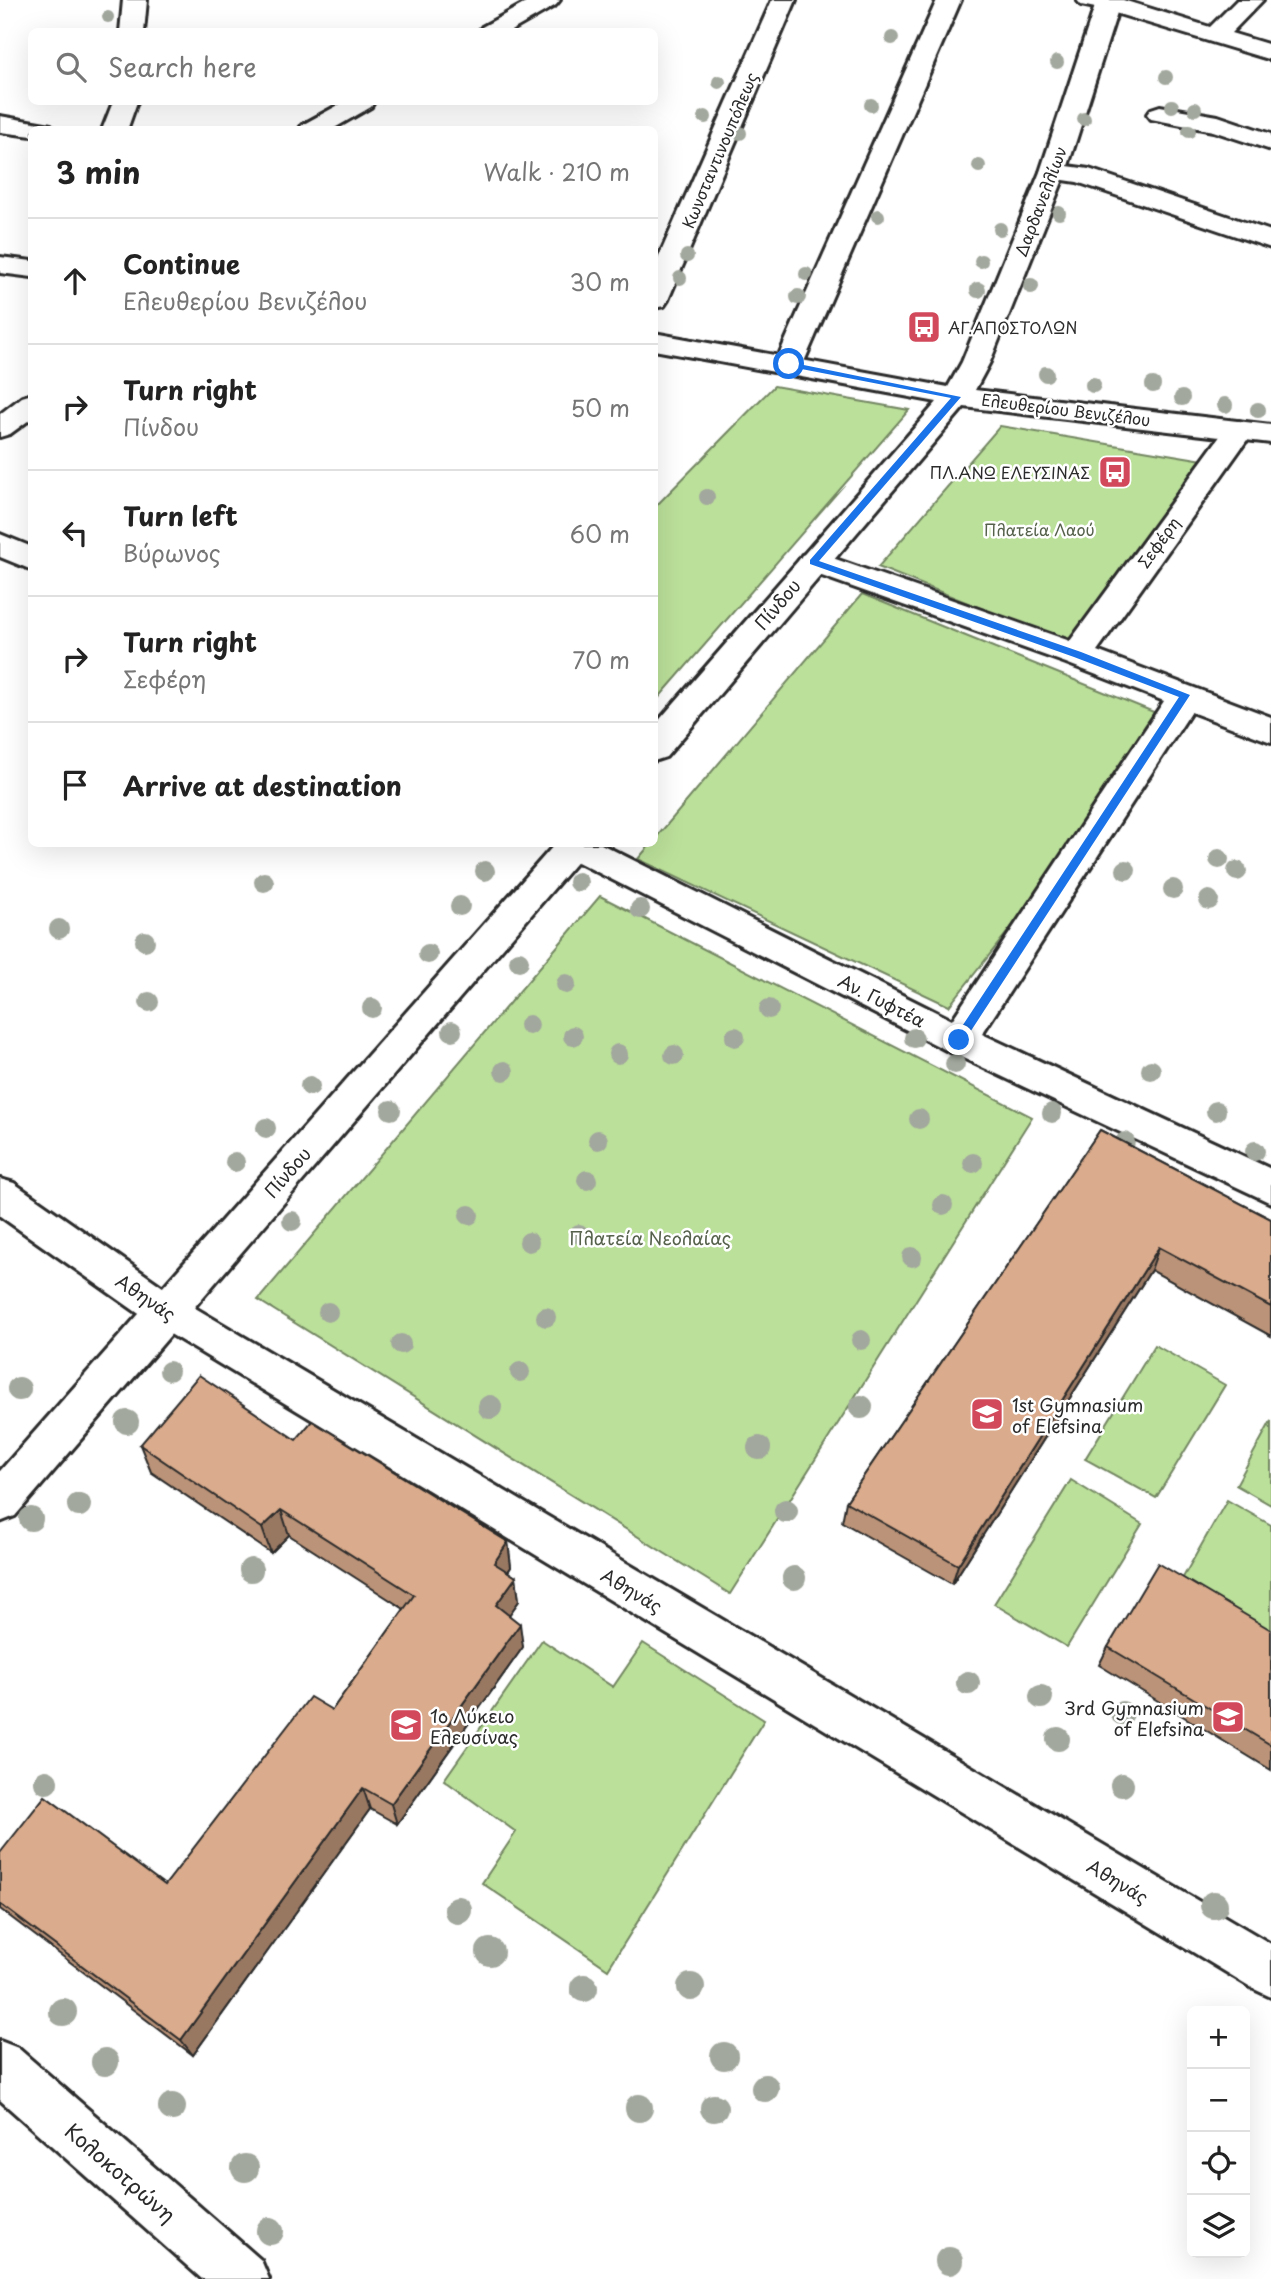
<!DOCTYPE html>
<meta charset="utf-8">
<style>
body{margin:0;font-family:"Playpen Sans",sans-serif;background:#f6f6f6;color:#222}
.controls{position:absolute;right:21px;bottom:21px;display:grid;overflow:hidden;border-radius:10px;box-shadow:0 7px 28px #0002}
.controls button{width:63px;height:63px;display:grid;place-items:center;padding:0;border:0;border-bottom:2px solid #e0e0e0;background:#fff;color:#222;font:35px sans-serif}
.stop{position:absolute;width:21px;height:21px;margin:-16px;border:5px solid #1a73e8;border-radius:50%;background:#fff}
.stop.end{background:#1a73e8;border-color:#fff;box-shadow:0 2px 7px #0008}
.list{margin:0;padding:0;list-style:none}
h2{display:flex;justify-content:space-between;align-items:center;height:91px;margin:0;padding:0 28px;font-size:30px}
h2 small{font-size:23px;font-weight:400;color:#767676}
.list li{display:grid;grid-template-columns:46px 1fr auto;gap:21px;align-items:center;box-sizing:border-box;height:126px;padding:0 28px;border-top:2px solid #e0e0e0}
.list b{display:block;font-size:26px;white-space:nowrap}
.list p{margin:0;font-size:23px;white-space:nowrap;color:#767676}
.list em{font-size:23px;font-style:normal;color:#767676}
.icon{flex:none;width:38px;height:38px;fill:none;stroke:currentColor;stroke-width:2;stroke-linecap:round;stroke-linejoin:round}
.map{position:relative;flex:none;width:1271px;height:2279px;overflow:hidden}
.search{position:absolute;background:#fff;box-shadow:0 7px 28px #0002;left:28px;top:28px;width:630px;height:77px;display:flex;align-items:center;gap:18px;box-sizing:border-box;padding:0 24px;border-radius:10px;color:#767676;font-size:26px}
.panel{position:absolute;background:#fff;box-shadow:0 7px 28px #0002;left:28px;top:126px;width:630px;height:721px;border-radius:10px}
.map>svg:first-child{display:block}
.green{fill:#bbe09a;stroke:#738662;stroke-width:2}
.lines{fill:none;stroke-linecap:round;stroke-linejoin:round}
.street-casing{stroke:#2b2b2b;stroke-width:6}
.secondary-casing{stroke:#2b2b2b;stroke-width:6}
.street{fill:#fff;fill-rule:evenodd}
.secondary{fill:#fff;fill-rule:evenodd}
.tree{fill:#a2a89d}
.wall{fill:#bb9378;stroke:#2b2b2b;stroke-width:2}
.shaded-wall{fill:#997862;stroke:#2b2b2b;stroke-width:2}
.building{fill:#daab8c;stroke:#2b2b2b;stroke-width:2}
.route{fill:#1a73e8}
.labels{text-anchor:middle;dominant-baseline:central;stroke-width:5;stroke-linejoin:round;paint-order:stroke}
.far-street-label{font-size:16px;fill:#2b2b2b;stroke:#fff}
.far-poi-label{font-size:16px;fill:#2b2b2b;stroke:#fff;text-anchor:start}
.far-park-label{font-size:16px;fill:#56614c;stroke:#fff}
.street-label{font-size:18px;fill:#2b2b2b;stroke:#fff}
.park-label{font-size:18px;fill:#56614c;stroke:#fff}
.poi-label{font-size:18px;fill:#2b2b2b;stroke:#fff;text-anchor:start}
.near-street-label{font-size:21px;fill:#2b2b2b;stroke:#fff}
</style>
<div class="map">
<svg width="1271" height="2279" viewBox="0 0 1271 2279">
<rect width="100%" height="100%" fill="#fff"/>
<filter id="ink" filterUnits="userSpaceOnUse"><feTurbulence type="fractalNoise" baseFrequency=".0143" numOctaves="2"/><feDisplacementMap in="SourceGraphic" scale="14" xChannelSelector="R" yChannelSelector="G"/><feConvolveMatrix kernelMatrix="1 2 1 2 8 2 1 2 1" color-interpolation-filters="sRGB"/></filter>
<g filter="url(#ink)">
<g class="green">
<polygon points="774,386 909,410 655,702 655,507"/>
<polygon points="1000,426 1209,461 1071,644 878,567"/>
<polygon points="862,594 1161,715 1043,887 949,1006 638,859"/>
<polygon points="600,896 1032,1117 730,1594 258,1300"/>
<polygon points="1155,1345 1225,1385 1156,1498 1085,1459"/>
<polygon points="1271,1421 1271,1505 1236,1485"/>
<polygon points="1071,1480 1142,1524 1067,1647 994,1604"/>
<polygon points="1227,1500 1271,1525 1271,1641 1177,1588"/>
<polygon points="542,1640 613,1687 643,1643 764,1720 608,1969 482,1883 516,1832 444,1780"/>
</g>
<g class="lines">
<defs>
<g id="street">
<polygon points="123,0 147,0 144,32 120,32"/>
<polygon points="531,0 560,0 556,5 509,32 478,32 482,27"/>
<polygon points="772,0 796,0 668,300 664,306 654,308 654,268"/>
<polygon points="937,0 961,0 803,364 799,370 789,373 779,370 775,364"/>
<polygon points="1077,0 1123,0 1210,27 1237,0 1263,0 1231,33 1271,45 1271,60 1105,10 1081,5"/>
<polygon points="113,102 137,102 127,130 102,130"/>
<polygon points="344,102 374,102 371,107 331,130 299,130 302,125"/>
<polygon points="1160,106 1218,116 1271,134 1271,150 1213,131 1151,119 1147,114 1151,109"/>
<polygon points="0,116 51,125 54,130 32,130 32,136 0,132"/>
<polygon points="1053,164 1089,169 1271,231 1271,248 1077,182 1044,177 1040,172 1044,167"/>
<polygon points="32,394 32,418 10,434 0,437 0,414 22,397"/>
<polygon points="1239,421 1249,424 1254,430 1097,651 1271,717 1271,742 1191,712 982,1034 1271,1169 1271,1203 946,1050 560,853 555,844 601,844 952,1020 1164,701 1066,663 802,569 798,562 802,555 813,552 824,555 1070,641 1229,424"/>
<polygon points="0,534 32,547 32,570 0,557"/>
<polygon points="0,1179 14,1183 180,1299 1271,1944 1271,1997 1254,1989 152,1323 0,1216"/>
<polygon points="0,2041 18,2048 261,2260 269,2279 202,2279 0,2100"/>
</g>
<g id="secondary">
<polygon points="1097,0 1121,0 1066,172 990,362 975,390 1271,425 1271,443 964,407 666,757 654,761 654,726 937,402 654,350 654,333 948,387 962,362 1040,172"/>
<polygon points="0,257 32,261 32,277 0,273"/>
<polygon points="555,844 592,844 15,1516 0,1522 0,1471"/>
</g>
</defs>
<use href="#street" class="street-casing"/>
<use href="#secondary" class="secondary-casing"/>
<use href="#street" class="street"/>
<use href="#secondary" class="secondary"/>
</g>
<g class="tree">
<circle cx="108" cy="17" r="6"/>
<circle cx="892" cy="38" r="7"/>
<circle cx="1057" cy="62" r="7"/>
<circle cx="1166" cy="77" r="7"/>
<circle cx="719" cy="82" r="7"/>
<circle cx="871" cy="105" r="7"/>
<circle cx="1172" cy="106" r="7"/>
<circle cx="1195" cy="109" r="7"/>
<circle cx="705" cy="117" r="7"/>
<circle cx="1084" cy="119" r="7"/>
<circle cx="1189" cy="131" r="7"/>
<circle cx="740" cy="133" r="7"/>
<circle cx="979" cy="166" r="7"/>
<circle cx="1059" cy="213" r="7"/>
<circle cx="878" cy="216" r="7"/>
<circle cx="1000" cy="229" r="7"/>
<circle cx="687" cy="256" r="7"/>
<circle cx="981" cy="261" r="7"/>
<circle cx="806" cy="274" r="7"/>
<circle cx="680" cy="278" r="7"/>
<circle cx="1031" cy="286" r="8"/>
<circle cx="978" cy="290" r="8"/>
<circle cx="798" cy="297" r="8"/>
<circle cx="1046" cy="374" r="8"/>
<circle cx="1093" cy="385" r="8"/>
<circle cx="1153" cy="385" r="8"/>
<circle cx="1182" cy="398" r="8"/>
<circle cx="1225" cy="405" r="8"/>
<circle cx="1258" cy="410" r="8"/>
<circle cx="707" cy="497" r="8"/>
<circle cx="1219" cy="859" r="10"/>
<circle cx="1126" cy="870" r="10"/>
<circle cx="485" cy="871" r="10"/>
<circle cx="1237" cy="871" r="10"/>
<circle cx="264" cy="882" r="10"/>
<circle cx="578" cy="882" r="10"/>
<circle cx="1173" cy="889" r="10"/>
<circle cx="1209" cy="900" r="10"/>
<circle cx="460" cy="906" r="10"/>
<circle cx="640" cy="909" r="10"/>
<circle cx="59" cy="929" r="10"/>
<circle cx="145" cy="941" r="10"/>
<circle cx="428" cy="954" r="10"/>
<circle cx="519" cy="961" r="10"/>
<circle cx="566" cy="984" r="10"/>
<circle cx="149" cy="1002" r="10"/>
<circle cx="372" cy="1008" r="10"/>
<circle cx="769" cy="1009" r="10"/>
<circle cx="529" cy="1025" r="10"/>
<circle cx="452" cy="1031" r="10"/>
<circle cx="573" cy="1036" r="10"/>
<circle cx="735" cy="1037" r="10"/>
<circle cx="914" cy="1038" r="10"/>
<circle cx="618" cy="1054" r="10"/>
<circle cx="674" cy="1055" r="10"/>
<circle cx="955" cy="1064" r="10"/>
<circle cx="1151" cy="1070" r="10"/>
<circle cx="504" cy="1071" r="10"/>
<circle cx="310" cy="1086" r="10"/>
<circle cx="391" cy="1110" r="10"/>
<circle cx="1216" cy="1111" r="10"/>
<circle cx="1052" cy="1113" r="10"/>
<circle cx="919" cy="1119" r="10"/>
<circle cx="266" cy="1128" r="10"/>
<circle cx="598" cy="1140" r="10"/>
<circle cx="1125" cy="1142" r="10"/>
<circle cx="1255" cy="1151" r="10"/>
<circle cx="235" cy="1162" r="10"/>
<circle cx="973" cy="1163" r="10"/>
<circle cx="587" cy="1180" r="10"/>
<circle cx="943" cy="1205" r="10"/>
<circle cx="469" cy="1215" r="10"/>
<circle cx="292" cy="1221" r="10"/>
<circle cx="579" cy="1234" r="10"/>
<circle cx="529" cy="1242" r="10"/>
<circle cx="912" cy="1257" r="10"/>
<circle cx="328" cy="1312" r="10"/>
<circle cx="546" cy="1317" r="10"/>
<circle cx="861" cy="1340" r="10"/>
<circle cx="401" cy="1344" r="10"/>
<circle cx="169" cy="1371" r="10"/>
<circle cx="520" cy="1372" r="10"/>
<circle cx="19" cy="1389" r="12"/>
<circle cx="490" cy="1407" r="12"/>
<circle cx="861" cy="1407" r="12"/>
<circle cx="127" cy="1422" r="12"/>
<circle cx="759" cy="1448" r="12"/>
<circle cx="79" cy="1505" r="12"/>
<circle cx="786" cy="1511" r="12"/>
<circle cx="31" cy="1519" r="12"/>
<circle cx="251" cy="1570" r="12"/>
<circle cx="794" cy="1578" r="12"/>
<circle cx="968" cy="1683" r="12"/>
<circle cx="1041" cy="1697" r="12"/>
<circle cx="1122" cy="1713" r="12"/>
<circle cx="1058" cy="1739" r="12"/>
<circle cx="46" cy="1782" r="12"/>
<circle cx="1122" cy="1785" r="12"/>
<circle cx="1214" cy="1905" r="14"/>
<circle cx="458" cy="1910" r="14"/>
<circle cx="490" cy="1952" r="14"/>
<circle cx="691" cy="1987" r="14"/>
<circle cx="584" cy="1988" r="14"/>
<circle cx="63" cy="2012" r="14"/>
<circle cx="724" cy="2056" r="14"/>
<circle cx="105" cy="2062" r="14"/>
<circle cx="765" cy="2088" r="14"/>
<circle cx="172" cy="2107" r="14"/>
<circle cx="639" cy="2108" r="14"/>
<circle cx="714" cy="2108" r="14"/>
<circle cx="245" cy="2168" r="14"/>
<circle cx="270" cy="2231" r="14"/>
<circle cx="949" cy="2261" r="14"/>
</g>
<g class="wall">
<polygon points="1100,1130 1271,1219 1271,1336 1151,1270 952,1584 842,1522 846,1502"/>
<polygon points="296,1440 508,1542 511,1567 508,1572 516,1577 519,1601 509,1615 523,1647 397,1824 370,1809 193,2055 0,1909 0,1853 165,1885 332,1710 404,1609 289,1535 271,1553 151,1472 140,1445"/>
<polygon points="1271,1630 1271,1770 1099,1665 1108,1647"/>
</g>
<g class="shaded-wall">
<polygon points="1159,1247 1151,1270 952,1584 958,1565"/>
<polygon points="281,1510 289,1535 271,1553 262,1528"/>
<polygon points="508,1542 511,1567 497,1587 494,1563"/>
<polygon points="516,1577 519,1601 499,1629 496,1605"/>
<polygon points="520,1624 523,1647 397,1824 391,1804"/>
<polygon points="363,1788 370,1809 193,2055 181,2040"/>
</g>
<g class="building">
<polygon points="1100,1130 1271,1219 1271,1307 1159,1247 958,1565 846,1502"/>
<polygon points="199,1375 296,1440 312,1421 508,1542 494,1563 516,1577 496,1605 520,1624 391,1804 363,1788 181,2040 0,1904 0,1853 45,1796 165,1885 310,1697 332,1710 414,1595 281,1510 262,1528 140,1445"/>
<polygon points="1158,1563 1271,1630 1271,1745 1108,1647"/>
</g>
</g>
<polygon class="route" points="789,362 961,397 819,561 1081,652 1190,695 963,1043 955,1043 955,1037 1179,697 1074,657 810,564 810,560 951,398 786,366"/>
<defs>
<symbol id="bus-square" viewBox="-11 -11 22 22"><rect x="-9" y="-9" width="18" height="18" rx="4" fill="#d1495b" stroke="#fff"/><path d="M-5-6H5V4H4V6H2V4H-2V6H-4V4H-5ZM-3.5-4V0h7V-4ZM-3.5 1.2v1.5H-2V1.2ZM2 1.2v1.5H3.5V1.2Z" fill="#fff"/></symbol>
<symbol id="school-square" viewBox="-11 -11 22 22"><rect x="-9" y="-9" width="18" height="18" rx="4" fill="#d1495b" stroke="#fff"/><path d="M0-5L7-2L0 1L-7-2ZM-4 1L0 2.5L4 1V4Q0 6-4 4Z" fill="#fff"/></symbol>
</defs>
<g fill-rule="evenodd">
<use href="#bus-square" x="905" y="308" width="38" height="38"/>
<use href="#bus-square" x="1096" y="453" width="38" height="38"/>
<use href="#school-square" x="968" y="1395" width="38" height="38"/>
<use href="#school-square" x="1209" y="1698" width="38" height="38"/>
<use href="#school-square" x="387" y="1706" width="38" height="38"/>
</g>
<g class="labels">
<g class="far-street-label">
<text transform="translate(719 150) rotate(-67)">Κωνσταντινουπόλεως</text>
<text transform="translate(1040 201) rotate(-69)">Δαρδανελλίων</text>
<text transform="translate(1066 409) rotate(7)">Ελευθερίου Βενιζέλου</text>
<text transform="translate(1158 542) rotate(-54)">Σεφέρη</text>
</g>
<g class="far-poi-label">
<text x="948" y="327">ΑΓ.ΑΠΟΣΤΟΛΩΝ</text>
<text x="1090" y="472" text-anchor="end">ΠΛ.ΑΝΩ ΕΛΕΥΣΙΝΑΣ</text>
</g>
<g class="far-park-label">
<text x="1039" y="529">Πλατεία Λαού</text>
</g>
<g class="street-label">
<text transform="translate(777 604) rotate(-50)">Πίνδου</text>
<text transform="translate(882 1000) rotate(27)">Αν. Γυφτέα</text>
<text transform="translate(287 1172) rotate(-49)">Πίνδου</text>
<text transform="translate(146 1297) rotate(34)">Αθηνάς</text>
<text transform="translate(632 1590) rotate(31)">Αθηνάς</text>
<text transform="translate(1118 1881) rotate(31)">Αθηνάς</text>
</g>
<g class="park-label">
<text x="650" y="1237">Πλατεία Νεολαίας</text>
</g>
<g class="poi-label">
<text x="1012" y="1404">1st Gymnasium<tspan x="1012" dy="21">of Elefsina</tspan></text>
<text x="1204" y="1707" text-anchor="end">3rd Gymnasium<tspan x="1204" dy="21">of Elefsina</tspan></text>
<text x="430" y="1715">1ο Λύκειο<tspan x="430" dy="21">Ελευσίνας</tspan></text>
</g>
<g class="near-street-label">
<text transform="translate(121 2172) rotate(41)">Κολοκοτρώνη</text>
</g>
</g>
</svg>
<div class="controls">
<button>+</button>
<button>−</button>
<button><svg class="icon" aria-label="locate" viewBox="0 0 24 24"><circle cx="12" cy="12" r="6"/><path d="M12 2v4M12 18v4M2 12h4M18 12h4"/></svg></button>
<button><svg class="icon" aria-label="layers" viewBox="0 0 24 24"><path d="M12 4l9 5-9 5-9-5zM3 14l9 5 9-5"/></svg></button>
</div>
<div class="stop" style="left:789px;top:364px"></div>
<div class="stop end" style="left:959px;top:1040px"></div>
<div class="search"><svg class="icon" aria-label="search" viewBox="0 0 24 24"><circle cx="10" cy="10" r="6"/><path d="M15 15l6 6"/></svg>Search here</div>
<section class="panel">
<h2>3 min<small>Walk · 210 m</small></h2>
<ul class="list">
<li><svg class="icon" aria-label="ahead" viewBox="0 0 24 24"><path d="M12 20V5M6 11l6-6 6 6"/></svg><div><b>Continue</b><p>Ελευθερίου Βενιζέλου</p></div><em>30 m</em></li>
<li><svg class="icon" aria-label="right" viewBox="0 0 24 24"><path d="M7 20v-9h11M14 6l5 5-5 5"/></svg><div><b>Turn right</b><p>Πίνδου</p></div><em>50 m</em></li>
<li><svg class="icon" aria-label="left" viewBox="0 0 24 24"><path d="M17 20v-9H6M10 6l-5 5 5 5"/></svg><div><b>Turn left</b><p>Βύρωνος</p></div><em>60 m</em></li>
<li><svg class="icon" aria-label="right" viewBox="0 0 24 24"><path d="M7 20v-9h11M14 6l5 5-5 5"/></svg><div><b>Turn right</b><p>Σεφέρη</p></div><em>70 m</em></li>
<li><svg class="icon" aria-label="arrive" viewBox="0 0 24 24"><path d="M6 21V4h12l-3 4 3 4H6"/></svg><div><b>Arrive at destination</b></div></li>
</ul>
</section>
</div>
